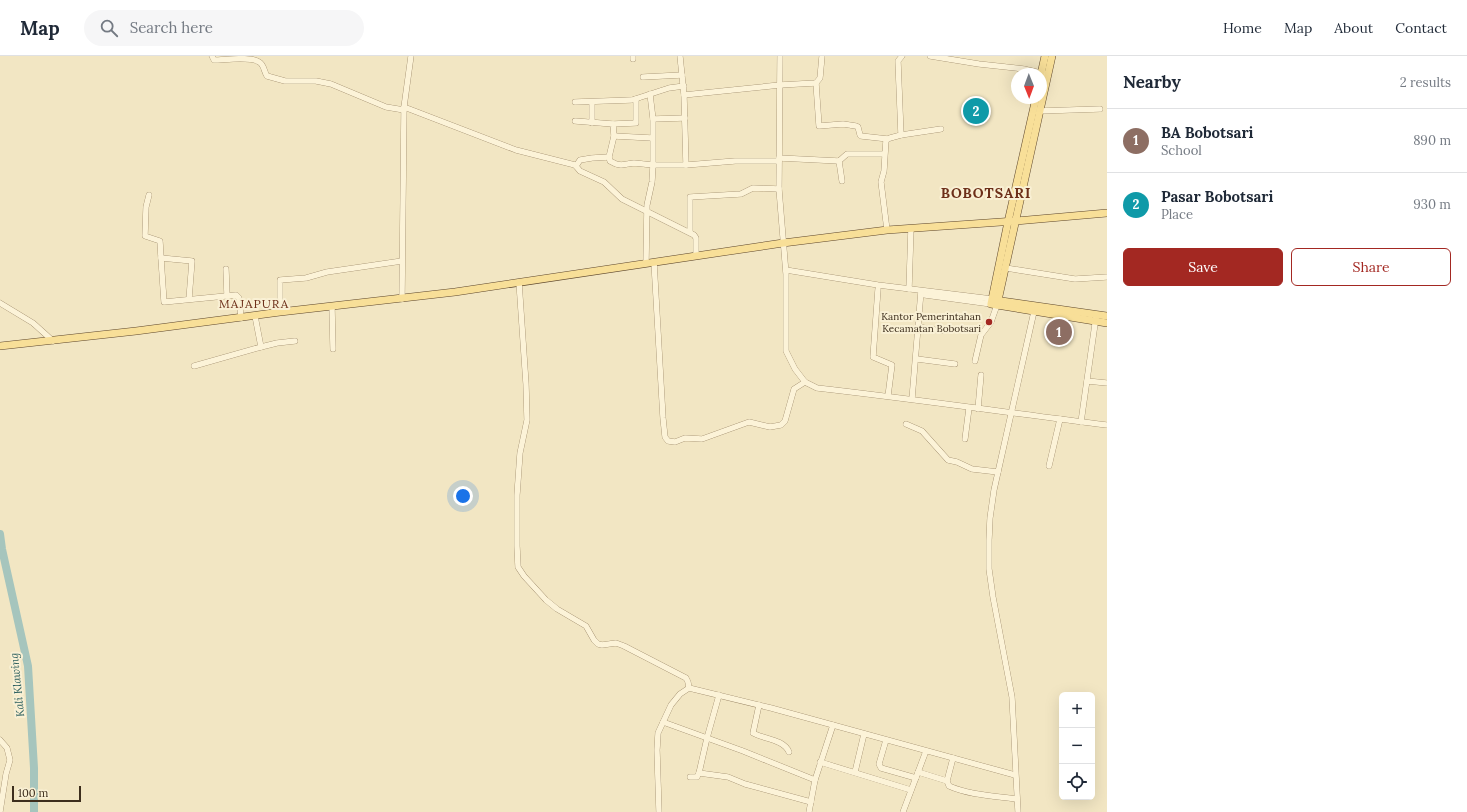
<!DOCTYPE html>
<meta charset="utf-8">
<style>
body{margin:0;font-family:Lora,serif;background:#f6f6f7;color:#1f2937}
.controls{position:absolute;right:12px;bottom:12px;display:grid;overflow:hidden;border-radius:6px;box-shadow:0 4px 16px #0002}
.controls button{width:36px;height:36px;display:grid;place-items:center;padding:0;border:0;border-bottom:1px solid #e0e1e3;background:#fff;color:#1f2937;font:20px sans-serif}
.compass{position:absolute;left:1011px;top:12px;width:36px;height:36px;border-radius:50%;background:#fff;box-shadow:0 4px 16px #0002;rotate:179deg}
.scale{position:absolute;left:12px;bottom:10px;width:69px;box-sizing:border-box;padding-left:4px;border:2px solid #3d2e1d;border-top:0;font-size:11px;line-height:14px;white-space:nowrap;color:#3d2e1d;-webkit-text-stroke:3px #f9f0d4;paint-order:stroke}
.you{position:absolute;left:463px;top:440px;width:14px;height:14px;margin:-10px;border:3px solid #fff;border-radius:50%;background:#1a73e8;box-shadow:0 0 0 6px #1a73e833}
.badge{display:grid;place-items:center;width:26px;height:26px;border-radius:50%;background:#a32822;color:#fff;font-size:13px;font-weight:700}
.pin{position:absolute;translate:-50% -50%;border:2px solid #fff;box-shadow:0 1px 4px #0006}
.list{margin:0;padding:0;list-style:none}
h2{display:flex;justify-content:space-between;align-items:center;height:52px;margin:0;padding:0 16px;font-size:17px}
h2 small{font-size:13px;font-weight:400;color:#747a83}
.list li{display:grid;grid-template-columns:26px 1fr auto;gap:12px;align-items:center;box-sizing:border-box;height:64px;padding:0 16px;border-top:1px solid #e0e1e3}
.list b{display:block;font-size:15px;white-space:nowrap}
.list p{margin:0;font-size:13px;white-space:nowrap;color:#747a83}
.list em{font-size:13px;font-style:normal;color:#747a83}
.actions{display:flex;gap:8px;padding:12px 16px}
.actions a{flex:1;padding:9px 0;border:1px solid #a32822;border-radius:6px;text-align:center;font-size:14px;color:#a32822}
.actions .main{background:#a32822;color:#fff}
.icon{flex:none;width:22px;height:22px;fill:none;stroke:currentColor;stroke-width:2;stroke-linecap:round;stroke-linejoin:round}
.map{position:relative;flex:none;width:1107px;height:756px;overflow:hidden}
header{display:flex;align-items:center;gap:24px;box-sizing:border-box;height:56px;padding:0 20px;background:#fff;border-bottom:1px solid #e0e1e3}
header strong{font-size:19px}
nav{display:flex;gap:22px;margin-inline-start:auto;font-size:14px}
.search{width:280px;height:36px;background:#f6f6f7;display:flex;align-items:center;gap:10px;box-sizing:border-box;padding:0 14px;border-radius:22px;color:#747a83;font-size:15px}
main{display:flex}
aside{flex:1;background:#fff}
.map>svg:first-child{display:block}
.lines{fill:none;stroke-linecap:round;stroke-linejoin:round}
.river{stroke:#a6c5bd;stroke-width:8}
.minor-casing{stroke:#8e7858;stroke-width:6}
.major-casing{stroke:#5c452c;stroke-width:8}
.minor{stroke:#fcf3d8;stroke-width:5.5}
.major{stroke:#f8df98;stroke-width:7}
.poi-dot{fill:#a32822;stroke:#f9f0d4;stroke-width:1.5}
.labels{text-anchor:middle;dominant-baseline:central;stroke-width:4;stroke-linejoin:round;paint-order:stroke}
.poi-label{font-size:10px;fill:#3d2e1d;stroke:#f9f0d4;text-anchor:end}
.water-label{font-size:11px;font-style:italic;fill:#2b5e5d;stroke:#f9f0d4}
.quarter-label{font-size:12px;letter-spacing:1px;fill:#6d2f19;stroke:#f9f0d4}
.district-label{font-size:14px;font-weight:bold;letter-spacing:1px;fill:#6d2f19;stroke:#f9f0d4}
</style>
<header>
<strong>Map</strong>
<div class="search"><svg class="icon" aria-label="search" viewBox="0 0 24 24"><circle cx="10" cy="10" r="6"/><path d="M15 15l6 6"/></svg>Search here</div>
<nav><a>Home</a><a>Map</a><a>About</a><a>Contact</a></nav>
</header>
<main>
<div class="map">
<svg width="1107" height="756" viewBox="0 0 1107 756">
<rect width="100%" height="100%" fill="#f2e6c3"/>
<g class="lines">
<polyline class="river" points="0,478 2,493 28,610 34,712 34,756"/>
<defs>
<g id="minor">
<path d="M212,0L214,4C225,4 251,0 259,6C264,8 264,16 267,20L285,25H316L331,28L386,51L404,54"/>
<polyline points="633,0 633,3"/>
<polyline points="680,0 684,39 686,109"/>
<path d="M780,0L779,133L786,218V295L795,313L805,326L817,332C914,343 1010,357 1107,369"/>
<polyline points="930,0 979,8 1024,13 1045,18"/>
<polyline points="643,21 682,19"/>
<polyline points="816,27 819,70 843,68 856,70 858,71 860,79 861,80 888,83"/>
<polyline points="650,38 653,63"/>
<polyline points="684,39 780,29 816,27 820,22 822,0"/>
<polyline points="575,46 632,44 669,32 684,30"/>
<polyline points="592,46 592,67"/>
<polyline points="404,51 516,94 575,109 580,115 604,126 622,143 694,179 696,182 696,199"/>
<polyline points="1039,55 1100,53"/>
<polyline points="575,65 613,68 614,80 609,101 610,105 616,108 621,109 634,107 653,109 653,63 685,62"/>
<polyline points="613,68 636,67 636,43"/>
<polyline points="901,79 941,73"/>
<polyline points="614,80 652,82"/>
<polyline points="779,102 839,105 847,98 884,98"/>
<polyline points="839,105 842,125"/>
<polyline points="576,110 580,104 592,102 609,101"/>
<polyline points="149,139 146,151 145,180 160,185 161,202 192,205 189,243"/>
<polyline points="887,174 881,126 884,115 886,84 890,82 901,79 898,5 902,0"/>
<polyline points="690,176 690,141 741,138 753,132 779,133"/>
<polyline points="161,202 164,246 236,239 239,242 241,262"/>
<polyline points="654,206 663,362 665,381 668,385 675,386 685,382 702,383 749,366 770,371 781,369 785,365 794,333 805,326"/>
<polyline points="646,207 647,149 652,126 653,109 686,109 735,105 779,105"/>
<polyline points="1006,212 1075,223 1107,221"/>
<polyline points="226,213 227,240"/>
<polyline points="786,214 878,229 992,243"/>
<polyline points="519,226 526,328 527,364 520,397 517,439 517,490 518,511 524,520 546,544 557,553 586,570 594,584 598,588 602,589 616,587 624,590 686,622 688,626 689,632"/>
<polyline points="878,233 873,301 892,309 888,340"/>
<polyline points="909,233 911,172"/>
<polyline points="925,239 991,248"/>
<polyline points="402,243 404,51 411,0"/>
<polyline points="0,247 33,267 53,285"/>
<polyline points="332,251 333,293"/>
<polyline points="280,256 280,224 306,222 327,216 402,205"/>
<polyline points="919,271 941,275"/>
<polyline points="261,291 277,287 295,285"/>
<polyline points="917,303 955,308"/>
<polyline points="975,305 981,279 991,266 997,249"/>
<polyline points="194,310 261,291 255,260"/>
<polyline points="1087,325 1107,327"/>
<polyline points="912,343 921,235"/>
<polyline points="978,353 981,319"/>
<polyline points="1081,366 1096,261"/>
<polyline points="906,368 922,375 948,404 957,406 972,413 998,416"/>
<polyline points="965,383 969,352"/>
<polyline points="1049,410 1060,363"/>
<path d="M759,649L753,677C763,683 784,683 789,696"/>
<polyline points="663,666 743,695 815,724"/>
<polyline points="0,684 7,692 10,704 6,718 0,756"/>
<polyline points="886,684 879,708 881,712 916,722"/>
<polyline points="820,706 911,734"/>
<polyline points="855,716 864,678"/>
<path d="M918,716L947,725L949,730C969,739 995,740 1017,743"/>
<polyline points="699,717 728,721 745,728 811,746"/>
<polyline points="690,721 697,721 699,717 707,682 719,639"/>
<polyline points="947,725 953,702"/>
<polyline points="659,756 657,694 658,677 671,649 680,638 689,632 771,652 1015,719"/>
<polyline points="809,756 815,724 833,669"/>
<polyline points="903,756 926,695"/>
<polyline points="1018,756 1012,641 993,541 989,513 989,484 990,462 994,434 1035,251"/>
</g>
<g id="major">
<polyline points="1041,18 1045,0"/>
<polyline points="1036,42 1008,166 991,248 1107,267"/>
<polyline points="994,244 1107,260"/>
<polyline points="997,249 1052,0"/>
<polyline points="0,290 136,275 280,256 455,236 783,187 887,174 1015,165 1107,157"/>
</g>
</defs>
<use href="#minor" class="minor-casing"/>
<use href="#major" class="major-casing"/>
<use href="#minor" class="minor"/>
<use href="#major" class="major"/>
</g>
<circle class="poi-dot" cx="989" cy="266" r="4"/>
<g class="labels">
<g class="poi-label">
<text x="981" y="260">Kantor Pemerintahan<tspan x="981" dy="12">Kecamatan Bobotsari</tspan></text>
</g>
<g class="water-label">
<text transform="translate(17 629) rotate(-96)">Kali Klawing</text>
</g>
<g class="quarter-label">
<text x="254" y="247">MAJAPURA</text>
</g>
<g class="district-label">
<text x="986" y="137">BOBOTSARI</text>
</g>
</g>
</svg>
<div class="controls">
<button>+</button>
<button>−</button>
<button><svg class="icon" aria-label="locate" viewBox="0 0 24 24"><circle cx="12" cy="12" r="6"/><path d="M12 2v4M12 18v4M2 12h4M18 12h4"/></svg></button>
</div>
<svg class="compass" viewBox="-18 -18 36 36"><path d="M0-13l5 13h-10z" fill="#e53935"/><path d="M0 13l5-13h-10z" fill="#747a83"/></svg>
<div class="scale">100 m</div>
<div class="you"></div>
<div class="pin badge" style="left:1059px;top:276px;background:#8d6e63">1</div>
<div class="pin badge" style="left:976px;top:55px;background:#0f9aa8">2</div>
</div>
<aside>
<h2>Nearby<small>2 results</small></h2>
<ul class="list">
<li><span class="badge" style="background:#8d6e63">1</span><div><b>BA Bobotsari</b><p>School</p></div><em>890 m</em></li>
<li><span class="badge" style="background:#0f9aa8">2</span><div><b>Pasar Bobotsari</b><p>Place</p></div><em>930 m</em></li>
</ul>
<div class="actions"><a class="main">Save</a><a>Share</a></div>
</aside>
</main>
